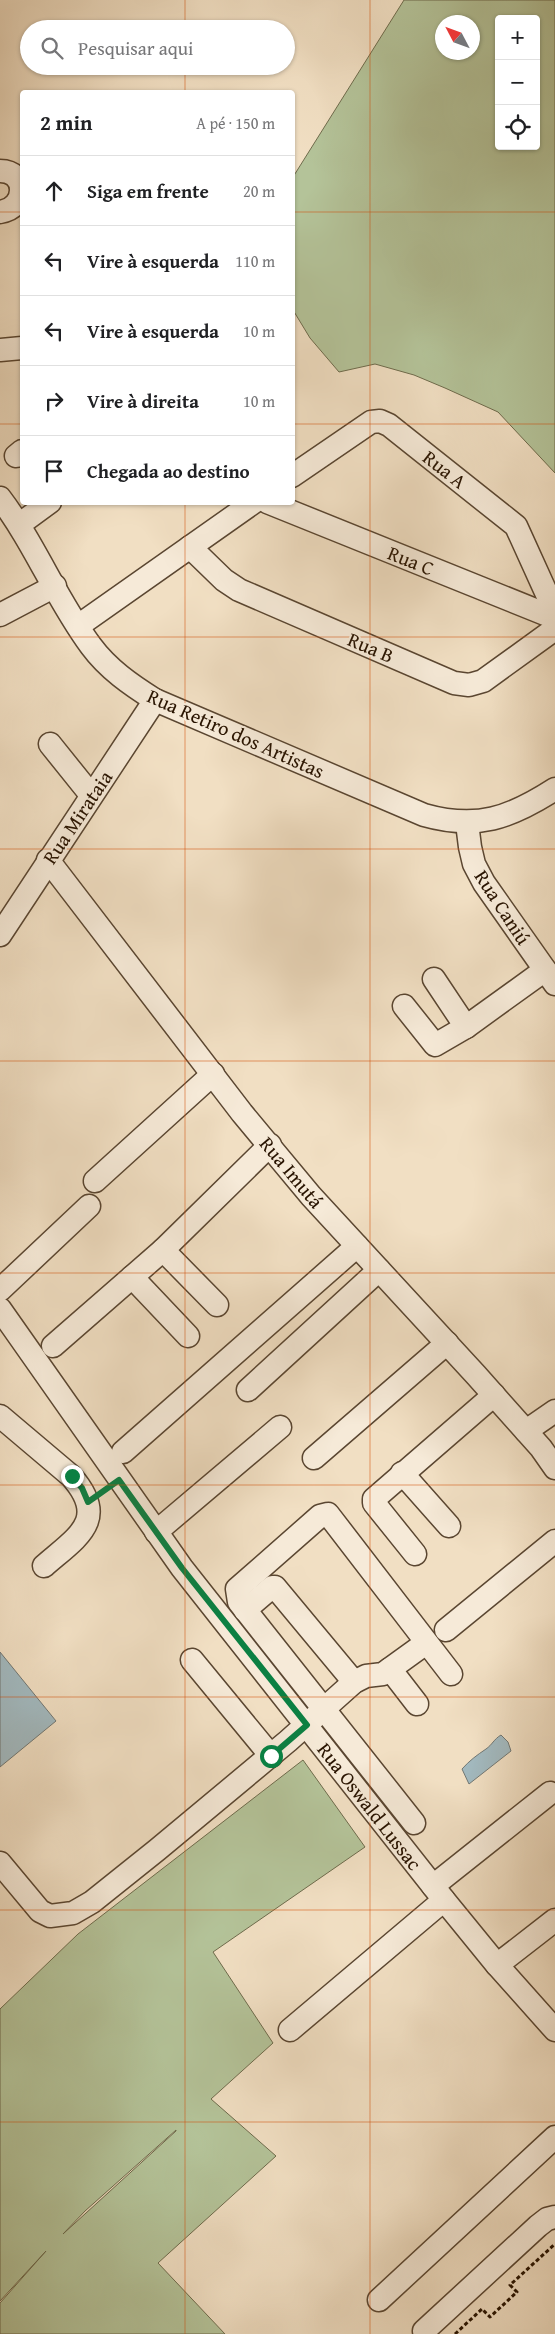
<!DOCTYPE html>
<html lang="pt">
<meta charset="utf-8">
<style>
body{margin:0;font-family:"Gentium Book Plus",serif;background:#f2f2f2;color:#202124}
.controls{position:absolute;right:15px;top:15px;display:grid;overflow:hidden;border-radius:5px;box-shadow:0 1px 4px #0004}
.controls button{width:45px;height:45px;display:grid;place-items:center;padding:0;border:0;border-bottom:1px solid #e0e0e0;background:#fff;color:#202124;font:25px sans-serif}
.compass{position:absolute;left:435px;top:15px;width:45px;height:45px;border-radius:50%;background:#fff;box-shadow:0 1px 4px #0004;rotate:311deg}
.stop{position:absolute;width:15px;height:15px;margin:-11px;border:4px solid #0b8043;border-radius:50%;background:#fff}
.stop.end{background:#0b8043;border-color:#fff;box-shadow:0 1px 5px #0008}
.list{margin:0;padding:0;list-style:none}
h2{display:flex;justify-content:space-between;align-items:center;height:65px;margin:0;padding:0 20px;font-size:21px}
h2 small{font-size:16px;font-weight:400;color:#757577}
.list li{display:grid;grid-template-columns:32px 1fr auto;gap:15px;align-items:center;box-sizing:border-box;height:70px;padding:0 20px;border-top:1px solid #e0e0e0}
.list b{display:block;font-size:19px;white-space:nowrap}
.list em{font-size:16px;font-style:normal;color:#757577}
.icon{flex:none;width:28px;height:28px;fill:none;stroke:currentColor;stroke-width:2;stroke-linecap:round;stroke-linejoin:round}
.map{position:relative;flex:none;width:555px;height:2334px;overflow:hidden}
.search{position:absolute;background:#fff;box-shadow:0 1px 4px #0004;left:20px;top:20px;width:275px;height:55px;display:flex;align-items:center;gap:12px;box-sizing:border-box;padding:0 18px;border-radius:28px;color:#757577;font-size:19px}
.panel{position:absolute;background:#fff;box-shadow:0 1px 4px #0004;left:20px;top:90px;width:275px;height:415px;border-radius:5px}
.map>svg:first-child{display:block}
.green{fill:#b4c399;stroke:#6e6b4c;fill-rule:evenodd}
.water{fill:#a2b9bf;stroke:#717773}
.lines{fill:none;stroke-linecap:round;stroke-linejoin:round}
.minor-casing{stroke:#5a4631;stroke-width:25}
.path{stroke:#281300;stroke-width:3;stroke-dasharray:4 2.5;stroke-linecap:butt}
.minor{stroke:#f6ead8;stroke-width:22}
.route{stroke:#0b8043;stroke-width:6}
.grid{fill:none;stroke:#d5520b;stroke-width:1;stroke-opacity:0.55}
.labels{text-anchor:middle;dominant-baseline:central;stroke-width:4;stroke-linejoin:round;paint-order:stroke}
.street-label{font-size:20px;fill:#281300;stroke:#f6ead8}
</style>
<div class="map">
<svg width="555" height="2334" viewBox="0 0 555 2334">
<rect width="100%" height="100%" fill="#f1dfc3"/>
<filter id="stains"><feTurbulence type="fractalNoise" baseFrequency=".004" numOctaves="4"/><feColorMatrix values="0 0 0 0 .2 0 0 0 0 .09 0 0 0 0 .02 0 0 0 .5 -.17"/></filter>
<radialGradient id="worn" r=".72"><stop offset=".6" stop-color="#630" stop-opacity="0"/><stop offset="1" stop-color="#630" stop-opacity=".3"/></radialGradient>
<g class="green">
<path d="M404,0H555V473L498,412L445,388L414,375L375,364L339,372L310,338L293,310V177ZM499,19H536V146H499ZM442,22H472V52H442Z"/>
<path d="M303,1760L365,1847L213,1952L273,2043L211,2099L276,2156L158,2263L225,2334H0V2303L46,2251L0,2301V2009L78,1934ZM176,2130V2131L63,2234L85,2211Z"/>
</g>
<g class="water">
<polygon points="0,1652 56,1721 0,1767"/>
<path d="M501,1735L508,1742L511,1751L469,1784L462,1769C469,1761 477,1755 486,1749C492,1745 494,1739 501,1735Z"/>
</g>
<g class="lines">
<defs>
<g id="minor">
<path d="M0,171C28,171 28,208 0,212"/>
<polyline points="0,350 22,348"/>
<polyline points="16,456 22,451"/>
<polyline points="292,476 371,422 380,421 389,425 516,526 555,612"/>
<path d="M0,498C35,544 56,599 91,646C108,669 131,685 155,700L424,815C477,830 510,818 555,789"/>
<polyline points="267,502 555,618"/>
<polyline points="20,524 50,502"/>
<polyline points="190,547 224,580 239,590 454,683 469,685 483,681 555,629"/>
<polyline points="0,615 55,586"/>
<polyline points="78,626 254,502"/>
<polyline points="50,744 91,795"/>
<polyline points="467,823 470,847 474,864 484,883 555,984"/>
<polyline points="48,860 242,1113 311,1196 476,1375 541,1448 555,1468"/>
<polyline points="0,935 155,700"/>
<polyline points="434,979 466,1027"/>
<polyline points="404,1006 435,1045 466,1027 545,970"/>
<polyline points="95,1181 213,1074"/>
<polyline points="163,1250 217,1305"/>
<polyline points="132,1277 188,1336"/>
<polyline points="0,1290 89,1206"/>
<polyline points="0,1309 182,1568 444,1900 497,1965 555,2030"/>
<polyline points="53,1346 163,1250 270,1145"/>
<polyline points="248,1390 379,1270"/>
<path d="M0,1416L71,1476C110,1520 77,1537 44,1566"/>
<polyline points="526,1431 555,1411"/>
<polyline points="123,1452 357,1246"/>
<polyline points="314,1458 447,1343"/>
<polyline points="402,1473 449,1526"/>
<polyline points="156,1532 280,1427"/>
<polyline points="415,1554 374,1503 374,1499 494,1395"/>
<polyline points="245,1610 272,1587 275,1587 354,1682"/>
<polyline points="446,1630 555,1541"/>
<polyline points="192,1660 271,1756"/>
<polyline points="390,1669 417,1704"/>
<polyline points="414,1823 239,1602 237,1589 320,1516 328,1514 451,1674"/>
<polyline points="0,1863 40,1911 50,1916 73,1913 92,1902 157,1850 288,1741 354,1682 366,1676 383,1674 426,1643"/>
<polyline points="433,1886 550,1793"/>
<polyline points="497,1965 555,1920"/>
<polyline points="290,2030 444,1900"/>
<polyline points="379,2300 555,2137"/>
<polyline points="424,2331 538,2226 547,2219 555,2217"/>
</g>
</defs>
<use href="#minor" class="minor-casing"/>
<polyline class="path" points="455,2334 482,2309 490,2317 517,2292 510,2285 555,2244"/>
<use href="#minor" class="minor"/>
</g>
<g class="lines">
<polyline class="route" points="72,1476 82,1488 88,1502 119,1480 182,1568 307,1725 271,1756"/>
</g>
<path class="grid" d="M185,0V29M370,0V2334M185,66V92M0,212H22M292,212H555M0,424H22M292,424H555M185,502V2334M0,637H555M0,849H555M0,1061H555M0,1273H555M0,1485H555M0,1697H555M0,1910H555M0,2122H555"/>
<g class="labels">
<g class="street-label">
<text transform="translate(445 469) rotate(38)">Rua A</text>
<text transform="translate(411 560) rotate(22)">Rua C</text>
<text transform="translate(371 647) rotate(23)">Rua B</text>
<text transform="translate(236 733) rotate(24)">Rua Retiro dos Artistas</text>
<text transform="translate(77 817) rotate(-56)">Rua Mirataia</text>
<text transform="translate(503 907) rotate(57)">Rua Caniú</text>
<text transform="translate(292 1172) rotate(50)">Rua Imutá</text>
<text transform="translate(370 1806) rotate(52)">Rua Oswald Lussac</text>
</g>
</g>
<rect width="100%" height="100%" filter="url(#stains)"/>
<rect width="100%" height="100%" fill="url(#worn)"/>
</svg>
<div class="controls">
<button>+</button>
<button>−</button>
<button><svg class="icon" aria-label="locate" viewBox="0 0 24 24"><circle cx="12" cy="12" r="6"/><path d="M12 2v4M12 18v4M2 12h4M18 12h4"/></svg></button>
</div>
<svg class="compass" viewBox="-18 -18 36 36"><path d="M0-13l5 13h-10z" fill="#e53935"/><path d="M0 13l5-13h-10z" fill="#757577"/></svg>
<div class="stop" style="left:271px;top:1756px"></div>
<div class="stop end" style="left:72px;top:1476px"></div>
<div class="search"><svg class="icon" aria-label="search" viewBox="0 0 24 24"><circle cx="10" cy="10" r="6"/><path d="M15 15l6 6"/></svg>Pesquisar aqui</div>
<section class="panel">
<h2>2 min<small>A pé · 150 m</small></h2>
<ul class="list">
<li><svg class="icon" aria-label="ahead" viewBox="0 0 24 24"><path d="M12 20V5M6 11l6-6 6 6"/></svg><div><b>Siga em frente</b></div><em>20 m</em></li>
<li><svg class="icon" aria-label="left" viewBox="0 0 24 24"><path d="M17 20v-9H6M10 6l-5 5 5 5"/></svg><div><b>Vire à esquerda</b></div><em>110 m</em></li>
<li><svg class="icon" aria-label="left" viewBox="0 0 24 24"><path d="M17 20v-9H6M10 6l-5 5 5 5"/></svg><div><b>Vire à esquerda</b></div><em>10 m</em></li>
<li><svg class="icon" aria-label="right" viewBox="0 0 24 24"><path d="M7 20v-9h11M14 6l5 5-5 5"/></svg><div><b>Vire à direita</b></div><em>10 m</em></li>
<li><svg class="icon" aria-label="arrive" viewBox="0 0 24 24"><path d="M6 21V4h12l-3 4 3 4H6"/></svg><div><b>Chegada ao destino</b></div></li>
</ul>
</section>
</div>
